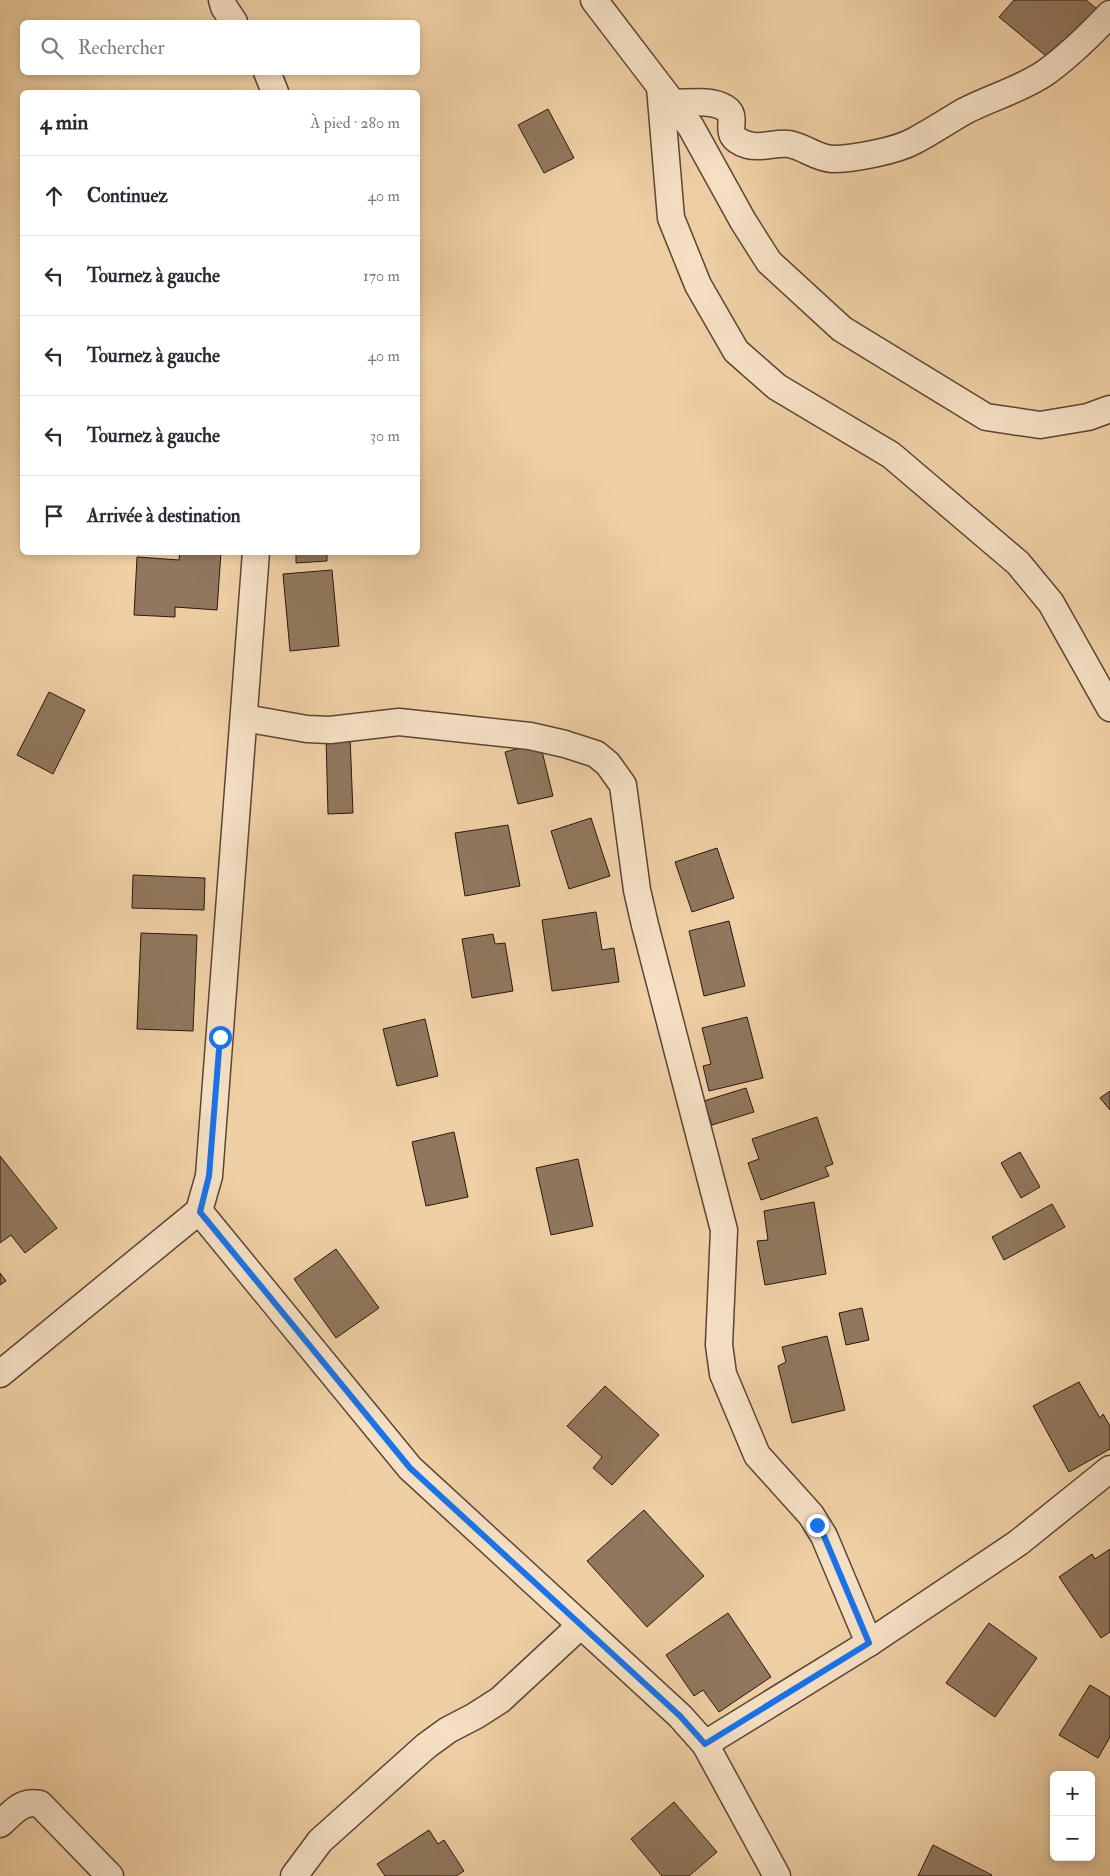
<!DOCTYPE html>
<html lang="fr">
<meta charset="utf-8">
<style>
body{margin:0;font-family:"IM FELL Double Pica",serif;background:#f2f2f3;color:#2b2b33}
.controls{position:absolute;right:15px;bottom:15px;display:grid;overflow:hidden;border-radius:8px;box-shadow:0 2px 8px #0003}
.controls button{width:45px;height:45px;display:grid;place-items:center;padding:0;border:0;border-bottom:1px solid #e1e1e2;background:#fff;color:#2b2b33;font:25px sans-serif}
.stop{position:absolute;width:15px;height:15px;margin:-11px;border:4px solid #1a73e8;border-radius:50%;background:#fff}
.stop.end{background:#1a73e8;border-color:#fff;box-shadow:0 1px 5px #0008}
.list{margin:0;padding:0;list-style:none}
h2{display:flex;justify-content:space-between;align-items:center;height:65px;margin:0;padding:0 20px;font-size:21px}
h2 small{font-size:16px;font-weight:400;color:#7c7c81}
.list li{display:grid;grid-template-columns:32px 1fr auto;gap:15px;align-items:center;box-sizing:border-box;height:80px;padding:0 20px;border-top:1px solid #e1e1e2}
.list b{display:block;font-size:19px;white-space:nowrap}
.list em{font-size:16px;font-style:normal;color:#7c7c81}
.icon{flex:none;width:28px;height:28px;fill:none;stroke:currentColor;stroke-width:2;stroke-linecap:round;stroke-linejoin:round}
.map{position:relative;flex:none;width:1110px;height:1876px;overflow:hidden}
.search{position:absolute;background:#fff;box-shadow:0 2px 8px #0003;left:20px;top:20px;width:400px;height:55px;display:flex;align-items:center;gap:12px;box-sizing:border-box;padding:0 18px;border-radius:8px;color:#7c7c81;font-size:19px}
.panel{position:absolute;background:#fff;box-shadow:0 2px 8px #0003;left:20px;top:90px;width:400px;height:465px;border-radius:8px}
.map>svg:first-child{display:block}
.building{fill:#90775d;stroke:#2a1710}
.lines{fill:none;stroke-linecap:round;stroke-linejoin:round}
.minor-casing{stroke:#5b4535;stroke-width:29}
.minor{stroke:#f5e0c4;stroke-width:26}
.route{stroke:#1a73e8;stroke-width:6}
</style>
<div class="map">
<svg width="1110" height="1876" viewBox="0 0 1110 1876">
<rect width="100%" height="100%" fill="#efcfa4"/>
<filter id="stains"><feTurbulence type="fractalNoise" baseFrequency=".004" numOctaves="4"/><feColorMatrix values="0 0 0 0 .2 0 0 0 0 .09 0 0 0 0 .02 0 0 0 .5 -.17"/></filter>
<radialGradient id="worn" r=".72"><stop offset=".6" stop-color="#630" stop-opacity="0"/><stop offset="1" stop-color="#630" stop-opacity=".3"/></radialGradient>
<g class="building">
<polygon points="1014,0 1086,0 1097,9 1052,61 999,17"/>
<polygon points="548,109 574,158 544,173 518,125"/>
<polygon points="180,552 221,552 217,610 175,607 175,617 134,615 137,557 179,560"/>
<polygon points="296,552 327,552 327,561 296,563"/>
<polygon points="332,570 339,646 290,651 283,574"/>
<polygon points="49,692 85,710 53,774 17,755"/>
<polygon points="350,736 353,813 328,814 326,737"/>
<polygon points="540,743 553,796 518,804 505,752"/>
<polygon points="591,818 610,876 569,889 551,831"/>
<polygon points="508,825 520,886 465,896 455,833"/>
<polygon points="717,848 734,898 692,912 675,862"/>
<polygon points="133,875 205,878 204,910 132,908"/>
<polygon points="596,912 602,950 614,948 619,982 552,991 542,920"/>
<polygon points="729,921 745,986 704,996 689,931"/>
<polygon points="141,933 197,935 193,1031 137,1029"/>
<polygon points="493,934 495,944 505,943 513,991 472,998 462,939"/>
<polygon points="747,1017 763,1078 709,1091 703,1066 711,1064 702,1028"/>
<polygon points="425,1019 438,1076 397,1086 383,1029"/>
<polygon points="746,1088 754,1112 712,1125 704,1101"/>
<polygon points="1110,1091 1110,1110 1100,1098"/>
<polygon points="817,1117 833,1164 825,1167 829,1176 761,1200 748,1163 759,1159 752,1139"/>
<polygon points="454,1132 468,1197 426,1206 412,1142"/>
<polygon points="1020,1152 1040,1187 1021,1198 1001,1163"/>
<polygon points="0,1156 57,1228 25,1253 11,1235 0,1243"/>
<polygon points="578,1159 593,1226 551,1235 536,1168"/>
<polygon points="814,1202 826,1274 765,1285 757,1241 768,1240 764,1211"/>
<polygon points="1052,1204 1065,1227 1004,1260 992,1237"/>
<polygon points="336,1249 379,1308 336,1338 294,1279"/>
<polygon points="0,1273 6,1281 0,1285"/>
<polygon points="862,1308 869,1340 846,1345 839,1313"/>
<polygon points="827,1336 845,1410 792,1423 778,1366 786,1362 782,1347"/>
<polygon points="1079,1382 1100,1418 1103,1414 1110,1426 1110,1449 1069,1472 1033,1406"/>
<polygon points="605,1386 659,1435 612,1485 593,1468 602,1457 567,1426"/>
<polygon points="644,1510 704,1576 647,1627 587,1561"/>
<polygon points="1110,1549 1110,1632 1101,1638 1059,1577 1092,1554 1095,1559"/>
<polygon points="728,1613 771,1677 719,1712 703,1690 694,1696 666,1655"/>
<polygon points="989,1623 1037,1658 995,1717 946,1683"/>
<polygon points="1090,1685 1110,1697 1110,1737 1098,1758 1059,1735"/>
<polygon points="674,1802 717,1852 689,1876 662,1876 631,1839"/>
<polygon points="429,1830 438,1844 444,1840 464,1871 456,1876 385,1876 377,1864"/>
<polygon points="933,1845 992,1875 991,1876 918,1876"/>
</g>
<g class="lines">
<defs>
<g id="minor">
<polyline points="222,0 224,7 234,22"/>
<polyline points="594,0 691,127 743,221 769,262 842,329 986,417 1040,425 1088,417 1110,409"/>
<polyline points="267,72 275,92"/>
<polyline points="660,87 671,218 698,285 736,351 777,387 891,455 1018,563 1051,603 1110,708"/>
<path d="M673,103C688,103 712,99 725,108C742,118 717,136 748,145C762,149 776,142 789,144C805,147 816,158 832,159C853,159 896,151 914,141C931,132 946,122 963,112C989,98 1020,90 1045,73C1069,56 1090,35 1110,14"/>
<polyline points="244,718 307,729 330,730 399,722 530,736 565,744 596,754 608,764 623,785 637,890 645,925 724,1230 719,1345 723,1374 757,1455 811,1515 824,1536 869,1643"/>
<polyline points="199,1211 410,1468 680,1716 705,1744 777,1876"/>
<polyline points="0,1374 199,1211 209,1176 256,552"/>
<polyline points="705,1744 869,1643 1018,1543 1110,1469"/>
<path d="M0,1824C14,1812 21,1800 40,1804L110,1876"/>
<polyline points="294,1876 320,1841 426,1746 448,1730 475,1716 500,1700 581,1625"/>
</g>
</defs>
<use href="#minor" class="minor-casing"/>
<use href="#minor" class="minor"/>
</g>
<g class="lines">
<polyline class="route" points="220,1037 209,1176 200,1212 410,1468 680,1716 705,1744 869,1643 824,1536 817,1525"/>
</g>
<rect width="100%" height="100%" filter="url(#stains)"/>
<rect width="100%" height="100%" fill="url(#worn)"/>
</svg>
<div class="controls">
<button>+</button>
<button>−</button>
</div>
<div class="stop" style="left:220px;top:1037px"></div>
<div class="stop end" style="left:817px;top:1525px"></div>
<div class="search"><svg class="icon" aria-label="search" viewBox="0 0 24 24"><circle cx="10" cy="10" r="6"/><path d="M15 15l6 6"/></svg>Rechercher</div>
<section class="panel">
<h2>4 min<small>À pied · 280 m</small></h2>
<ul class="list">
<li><svg class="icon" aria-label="ahead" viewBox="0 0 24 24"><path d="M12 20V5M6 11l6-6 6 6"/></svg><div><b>Continuez</b></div><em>40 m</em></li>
<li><svg class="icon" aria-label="left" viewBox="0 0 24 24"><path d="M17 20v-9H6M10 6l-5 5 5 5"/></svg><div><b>Tournez à gauche</b></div><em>170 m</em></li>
<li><svg class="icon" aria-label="left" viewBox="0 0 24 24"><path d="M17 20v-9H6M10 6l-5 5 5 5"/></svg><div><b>Tournez à gauche</b></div><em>40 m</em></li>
<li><svg class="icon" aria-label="left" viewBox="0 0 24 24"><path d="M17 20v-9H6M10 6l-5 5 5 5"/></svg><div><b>Tournez à gauche</b></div><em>30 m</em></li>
<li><svg class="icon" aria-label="arrive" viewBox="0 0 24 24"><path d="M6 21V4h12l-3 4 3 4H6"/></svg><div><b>Arrivée à destination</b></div></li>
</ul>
</section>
</div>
